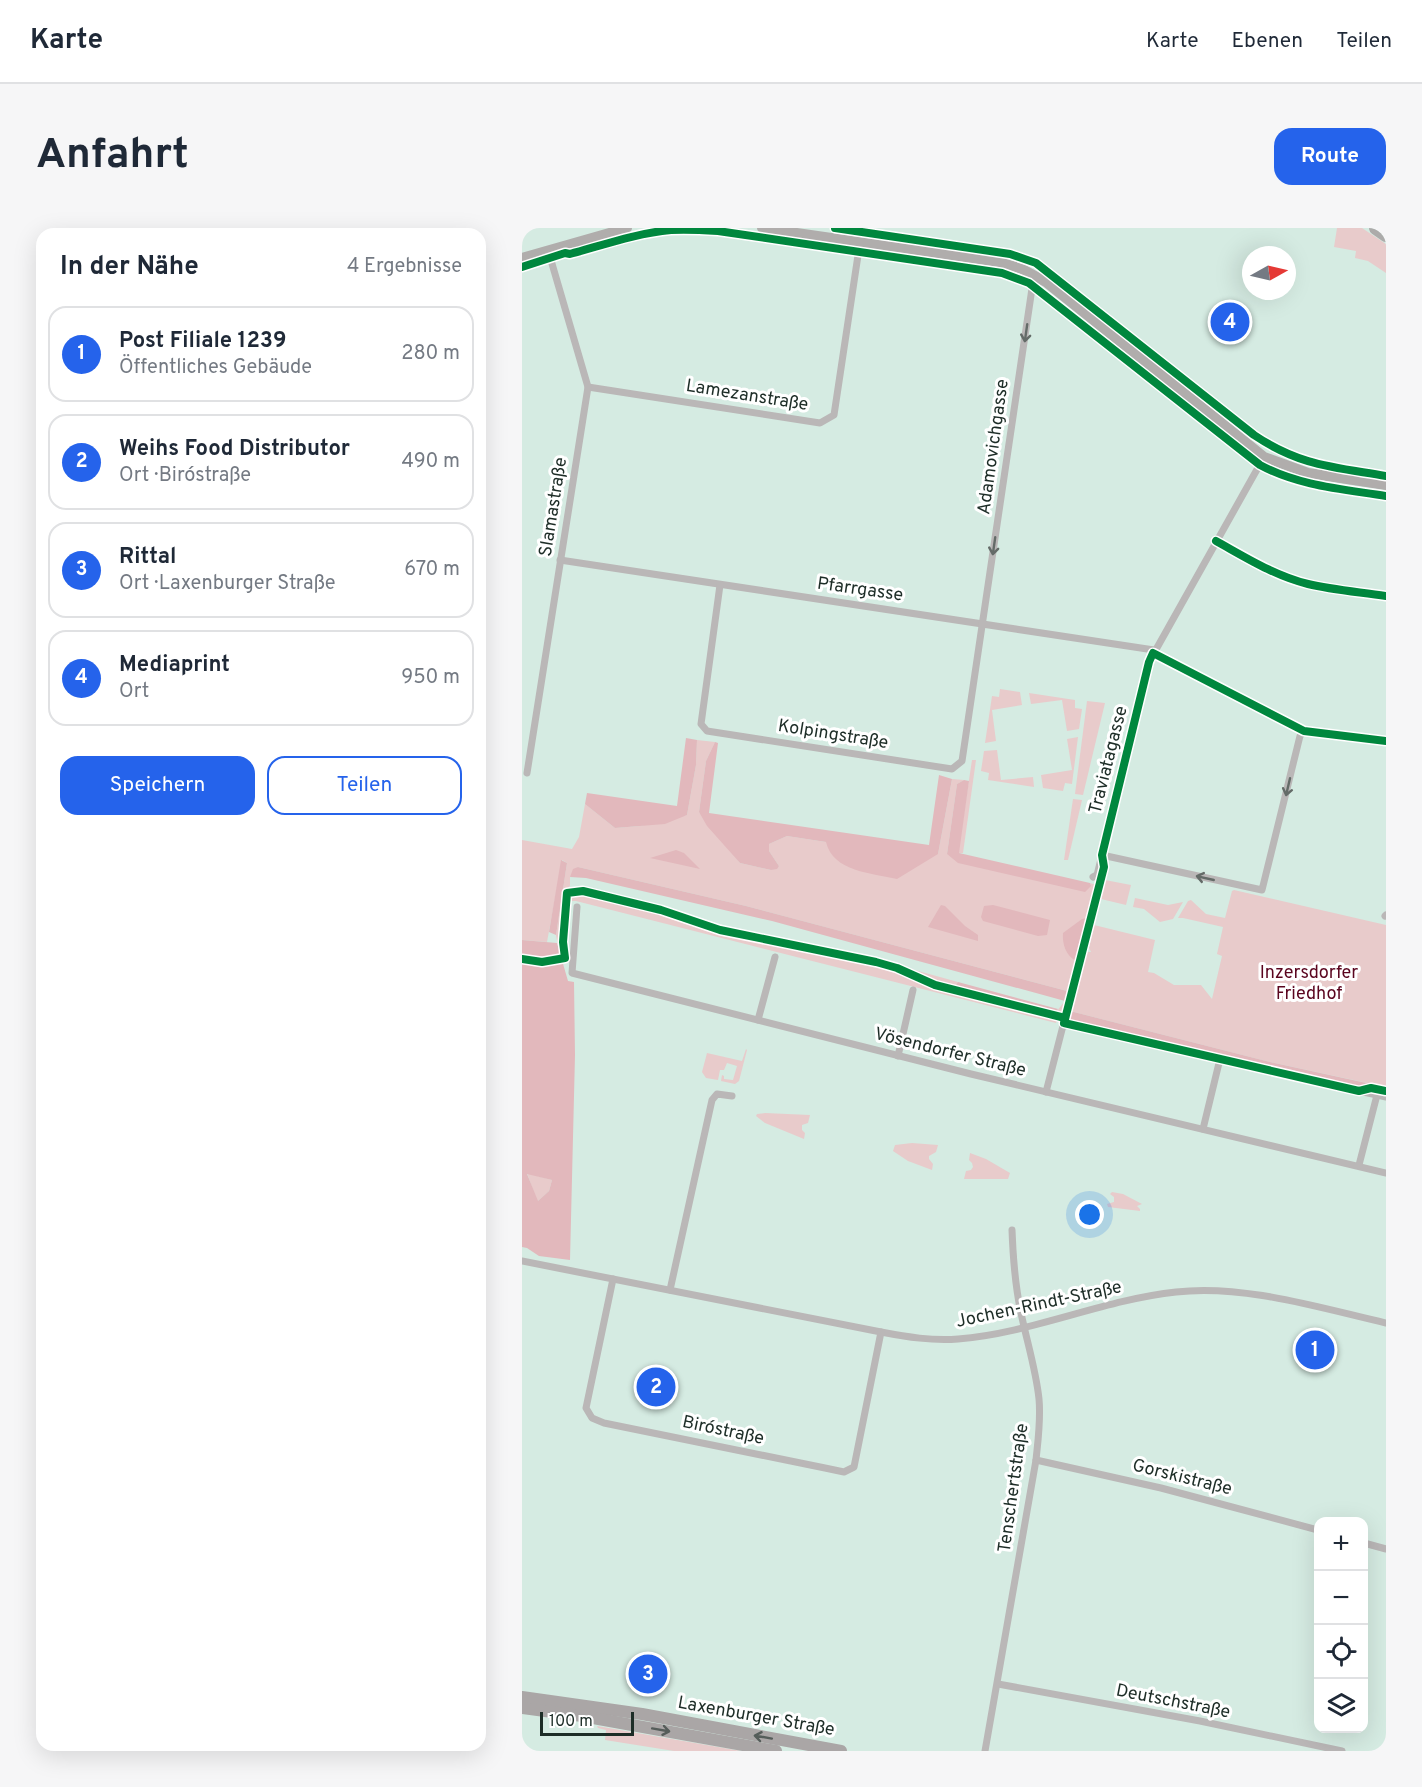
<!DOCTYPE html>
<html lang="de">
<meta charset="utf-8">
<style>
body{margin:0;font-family:Overpass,sans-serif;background:#f6f6f7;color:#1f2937}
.controls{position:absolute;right:18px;bottom:18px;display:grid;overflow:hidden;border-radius:12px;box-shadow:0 6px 24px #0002}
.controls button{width:54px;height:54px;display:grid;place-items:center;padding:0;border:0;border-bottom:2px solid #e0e1e3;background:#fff;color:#1f2937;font:30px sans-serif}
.compass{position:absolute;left:720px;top:18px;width:54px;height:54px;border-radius:50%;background:#fff;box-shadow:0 6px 24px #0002;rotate:82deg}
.scale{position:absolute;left:18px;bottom:15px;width:94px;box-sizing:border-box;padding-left:6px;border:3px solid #1d2d27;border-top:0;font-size:16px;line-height:21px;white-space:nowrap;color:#1d2d27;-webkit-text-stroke:4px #fff;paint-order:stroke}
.you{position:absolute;left:568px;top:987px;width:21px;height:21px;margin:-15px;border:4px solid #fff;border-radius:50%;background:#1a73e8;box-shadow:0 0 0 9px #1a73e833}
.badge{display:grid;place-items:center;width:39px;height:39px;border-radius:50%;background:#2563eb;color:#fff;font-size:20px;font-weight:700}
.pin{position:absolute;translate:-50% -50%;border:3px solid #fff;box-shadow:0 2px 6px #0006}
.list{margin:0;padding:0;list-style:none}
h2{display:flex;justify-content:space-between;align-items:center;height:78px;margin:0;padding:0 24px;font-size:26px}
h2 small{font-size:20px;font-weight:400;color:#747a83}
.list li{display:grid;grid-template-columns:39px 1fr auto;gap:18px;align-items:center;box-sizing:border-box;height:96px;margin:0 12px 12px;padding:0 12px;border:2px solid #e0e1e3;border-radius:18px}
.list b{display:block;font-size:22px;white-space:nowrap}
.list p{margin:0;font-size:20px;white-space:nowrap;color:#747a83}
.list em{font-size:20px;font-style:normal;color:#747a83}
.actions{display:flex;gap:12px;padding:18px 24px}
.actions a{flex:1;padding:14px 0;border:2px solid #2563eb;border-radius:18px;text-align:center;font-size:21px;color:#2563eb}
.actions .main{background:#2563eb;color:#fff}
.icon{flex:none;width:33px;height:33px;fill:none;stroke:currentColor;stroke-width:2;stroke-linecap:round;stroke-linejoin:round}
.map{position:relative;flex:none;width:864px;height:1523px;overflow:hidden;border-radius:18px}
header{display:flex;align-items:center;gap:36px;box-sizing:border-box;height:84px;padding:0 30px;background:#fff;border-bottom:2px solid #e0e1e3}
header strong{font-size:28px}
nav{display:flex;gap:33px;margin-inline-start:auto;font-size:21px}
.intro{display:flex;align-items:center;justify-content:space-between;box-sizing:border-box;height:144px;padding:0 36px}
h1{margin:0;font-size:42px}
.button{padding:15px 27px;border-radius:18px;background:#2563eb;color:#fff;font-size:21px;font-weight:700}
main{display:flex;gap:36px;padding:0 36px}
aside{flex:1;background:#fff;border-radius:18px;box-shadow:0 6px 24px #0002}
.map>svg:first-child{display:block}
.green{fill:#e8cbcb}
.forest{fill:#e2b8bc;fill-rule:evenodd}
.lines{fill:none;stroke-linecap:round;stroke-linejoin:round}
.street{stroke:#bab7b7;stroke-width:7}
.secondary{stroke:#b0adac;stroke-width:10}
.primary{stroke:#aaa6a6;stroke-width:12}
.highway{stroke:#acabaa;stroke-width:14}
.cycleway-casing{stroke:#fff;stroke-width:11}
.cycleway{stroke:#00873e;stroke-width:8}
.oneway{stroke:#646b68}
.oneway2{stroke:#555d5a}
.labels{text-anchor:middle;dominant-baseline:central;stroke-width:6;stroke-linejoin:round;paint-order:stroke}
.street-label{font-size:18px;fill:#1d2d27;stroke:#fff}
.park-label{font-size:18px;fill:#5a051f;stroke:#fff}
</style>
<header>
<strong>Karte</strong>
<nav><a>Karte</a><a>Ebenen</a><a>Teilen</a></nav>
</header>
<div class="intro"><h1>Anfahrt</h1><a class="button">Route</a></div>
<main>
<aside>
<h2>In der Nähe<small>4 Ergebnisse</small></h2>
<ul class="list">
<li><span class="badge">1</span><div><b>Post Filiale 1239</b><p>Öffentliches Gebäude</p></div><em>280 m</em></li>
<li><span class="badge">2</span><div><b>Weihs Food Distributor</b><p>Ort · Biróstraße</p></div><em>490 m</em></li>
<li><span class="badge">3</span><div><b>Rittal</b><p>Ort · Laxenburger Straße</p></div><em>670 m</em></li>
<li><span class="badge">4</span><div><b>Mediaprint</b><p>Ort</p></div><em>950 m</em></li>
</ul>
<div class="actions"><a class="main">Speichern</a><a>Teilen</a></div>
</aside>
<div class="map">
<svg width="864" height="1523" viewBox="0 0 864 1523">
<rect width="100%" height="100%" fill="#d5ebe2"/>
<g class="green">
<polygon points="815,0 840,0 864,16 864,45 846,33 833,30 834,23 812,19"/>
<polygon points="478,461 498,464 500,477 470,482 474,513 463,515 470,468 477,469"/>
<polygon points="507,465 553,472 553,480 560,481 557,501 545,503 540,472 509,476"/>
<polygon points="565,473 583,475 561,567 553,566"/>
<polygon points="556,509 550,556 543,555 541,563 521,560 519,547 550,542 545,511"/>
<polygon points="175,512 193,514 184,533 177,584 218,635 249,642 257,638 247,623 247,616 265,608 304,614 416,626 430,551 442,552 435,556 425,626 569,658 568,655 574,657 542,787 534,784 543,773 545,763 224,678 56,639 48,649 48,658 44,661 40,717 37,723 34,707 45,635 40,632 25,714 0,712 0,612 50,621 57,609 63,576 93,600 118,598 165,587 174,537"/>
<polygon points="475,522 479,552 511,549 512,559 466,552 467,545 459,543 462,523"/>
<polygon points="450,532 454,532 441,625 436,625"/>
<polygon points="551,571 560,572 546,632 542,632"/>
<polygon points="583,652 609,657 604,677 579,671"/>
<polygon points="712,662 864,697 864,859 748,834 548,783 557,750 559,750 564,724 569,724 567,720 572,697 633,712 626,744 632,745 652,757 679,757 690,771 700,728 695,726 701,699 661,690 656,690 666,673 669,672 684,686 703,690 710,663"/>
<polygon points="60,665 136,684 172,697 370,741 402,756 536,790 534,795 54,673 48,673 48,666"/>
<polygon points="613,670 646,677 661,674 651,691 638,694 622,681 611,679"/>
<path d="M342,728L436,754L432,760C401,751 372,738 341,729Z"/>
<polygon points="224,821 225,822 217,853 213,856 199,853 200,847 202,848 202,851 211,852 215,838 205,835 202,842 198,842 196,852 184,850 180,844 185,825 220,833"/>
<polygon points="243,885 288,887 286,895 280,897 280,902 283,905 282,911 243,895 234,888 235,886"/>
<polygon points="390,915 416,917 414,924 407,928 407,931 411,936 410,942 386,933 371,923 373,917"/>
<polygon points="448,925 464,931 488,945 486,951 442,951 444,943 449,942 451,939 450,935 447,932"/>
<polygon points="5,945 30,952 27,963 15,974"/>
<polygon points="590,964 601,966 620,976 615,978 618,981 618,983 586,979 585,976 592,974 592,969 588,966"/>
<polygon points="75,1498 219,1523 152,1523 83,1512 84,1502 76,1500"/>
</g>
<g class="forest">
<polygon points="164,510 175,512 174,537 165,587 143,596 93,600 63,576 65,565 155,578"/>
<path d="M193,514L196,515L187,585L407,617L417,547L430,551L416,626L375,651C350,645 311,644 304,614L265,608L247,616V623L257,638L255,641L249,642L218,635L185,598L177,584L184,533Z"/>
<polygon points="442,552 447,553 437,625 568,655 569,658 563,664 436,635 425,626 435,556"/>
<polygon points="154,622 162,625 178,641 128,630"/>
<polygon points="39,632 45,635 34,707 27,704"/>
<polygon points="56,639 224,678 545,763 543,773 250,693 64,650 48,649 51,641"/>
<polygon points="419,677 423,678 443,698 456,707 456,713 406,699"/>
<polygon points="471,677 528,692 525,707 516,708 461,693 459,689 462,678"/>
<path d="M565,690L554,733C544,728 540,716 541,705L560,691Z"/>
<path d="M0,712L35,715L46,753L52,754L53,827L48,1032L17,1028L5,1020L0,1019ZM5,946L30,952L27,963L16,973Z"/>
<polygon points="436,754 536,781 534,784 432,760"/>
<polygon points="548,783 748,834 849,856 835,860 547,792"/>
</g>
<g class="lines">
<g class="street">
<polyline points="66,159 298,195 312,187 338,14"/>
<polyline points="38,332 632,422"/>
<polyline points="198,357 179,496 185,503 430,541 440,533 512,47"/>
<polyline points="5,545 66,159 26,22"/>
<polyline points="580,627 740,662 778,508 782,503 864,513"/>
<polyline points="571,649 575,647 580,627 627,434 742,229"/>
<polyline points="55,679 50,745 449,846 864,945"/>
<polyline points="863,688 864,687"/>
<polyline points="236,792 253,729"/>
<polyline points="376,828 391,762"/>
<polyline points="837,863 864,869"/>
<polyline points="524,864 543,790"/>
<polyline points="681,901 697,835"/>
<polyline points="837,937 855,867"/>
<path d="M0,1033L359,1104C385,1109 410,1113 436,1111C510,1105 580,1072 654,1064C721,1056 798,1080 864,1095"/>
<polyline points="91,1051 64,1180 70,1190 82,1195 303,1240 322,1244 332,1239 359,1104"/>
<polyline points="148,1062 190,872 195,866 210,868"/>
<polyline points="514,1232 639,1260 796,1302"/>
<polyline points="842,1315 864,1321"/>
<polyline points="476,1456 678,1493 820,1523"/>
<path d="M463,1523L514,1232C516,1212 519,1192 517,1171C514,1142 505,1114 499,1085C493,1057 491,1030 490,1002"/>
<polyline points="863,1523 864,1520"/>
</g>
<g class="secondary">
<polyline points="240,0 477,34 500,41 524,54 742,229 786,245 864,257"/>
<polyline points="0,30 105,0"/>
</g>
<g class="primary">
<polyline points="0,1469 120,1486 319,1523"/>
<polyline points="0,1480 60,1488 254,1523"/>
</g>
<polyline class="highway" points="854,0 864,7"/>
<defs>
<g id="cycleway">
<path d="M313,0L488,26L514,35L732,207C778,238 812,239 864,248"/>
<path d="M0,39L43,25L48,26C81,17 115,5 149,2C165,1 181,2 196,3L480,45L507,55L738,237C777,258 820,261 864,268"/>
<path d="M694,313C723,329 753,348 786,356C811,362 838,364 864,368"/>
<polyline points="864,513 782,503 631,425 627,434 580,627 582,639 542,795 837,863 849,860 864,863"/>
<polyline points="0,731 20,734 43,730 41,714 45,665 61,663 139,682 198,702 354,734 375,740 413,757 543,790"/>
</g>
</defs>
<use href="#cycleway" class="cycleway-casing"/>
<use href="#cycleway" class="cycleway"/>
</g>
<defs><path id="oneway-shaft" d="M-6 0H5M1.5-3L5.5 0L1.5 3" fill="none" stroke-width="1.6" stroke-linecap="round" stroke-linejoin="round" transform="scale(1.5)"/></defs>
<g class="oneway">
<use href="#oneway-shaft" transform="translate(504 105) rotate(98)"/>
<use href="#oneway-shaft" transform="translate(472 318) rotate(98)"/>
<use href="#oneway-shaft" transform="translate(766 559) rotate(103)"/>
<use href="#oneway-shaft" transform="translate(683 650) rotate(-167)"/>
</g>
<g class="oneway2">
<use href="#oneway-shaft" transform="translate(139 1502) rotate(10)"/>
<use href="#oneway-shaft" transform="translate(241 1509) rotate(-170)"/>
</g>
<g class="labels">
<g class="street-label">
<text transform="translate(225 168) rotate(9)">Lamezanstraße</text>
<text transform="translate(472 219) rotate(-82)">Adamovichgasse</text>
<text transform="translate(32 279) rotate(-81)">Slamastraße</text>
<text transform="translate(338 362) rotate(8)">Pfarrgasse</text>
<text transform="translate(311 507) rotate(9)">Kolpingstraße</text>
<text transform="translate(587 532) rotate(-76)">Traviatagasse</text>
<text transform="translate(428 825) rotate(14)">Vösendorfer Straße</text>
<text transform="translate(517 1077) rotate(-12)">Jochen-Rindt-Straße</text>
<text transform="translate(201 1203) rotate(12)">Biróstraße</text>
<text transform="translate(660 1250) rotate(14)">Gorskistraße</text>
<text transform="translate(492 1260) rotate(-82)">Tenschertstraße</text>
<text transform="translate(651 1474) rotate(11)">Deutschstraße</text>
<text transform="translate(234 1489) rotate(10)">Laxenburger Straße</text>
</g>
<g class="park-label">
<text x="787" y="745">Inzersdorfer<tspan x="787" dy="21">Friedhof</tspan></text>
</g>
</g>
</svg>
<div class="controls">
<button>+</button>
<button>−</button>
<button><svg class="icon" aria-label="locate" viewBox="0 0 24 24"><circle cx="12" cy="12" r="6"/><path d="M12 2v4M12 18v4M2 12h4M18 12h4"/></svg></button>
<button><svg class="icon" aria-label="layers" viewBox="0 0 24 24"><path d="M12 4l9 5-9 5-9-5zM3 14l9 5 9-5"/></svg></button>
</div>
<svg class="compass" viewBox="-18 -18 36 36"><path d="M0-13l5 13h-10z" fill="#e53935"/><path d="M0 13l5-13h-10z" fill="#747a83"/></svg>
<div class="scale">100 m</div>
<div class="you"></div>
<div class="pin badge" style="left:793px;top:1122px">1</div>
<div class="pin badge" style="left:134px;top:1159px">2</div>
<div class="pin badge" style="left:126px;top:1446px">3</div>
<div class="pin badge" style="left:708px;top:94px">4</div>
</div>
</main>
